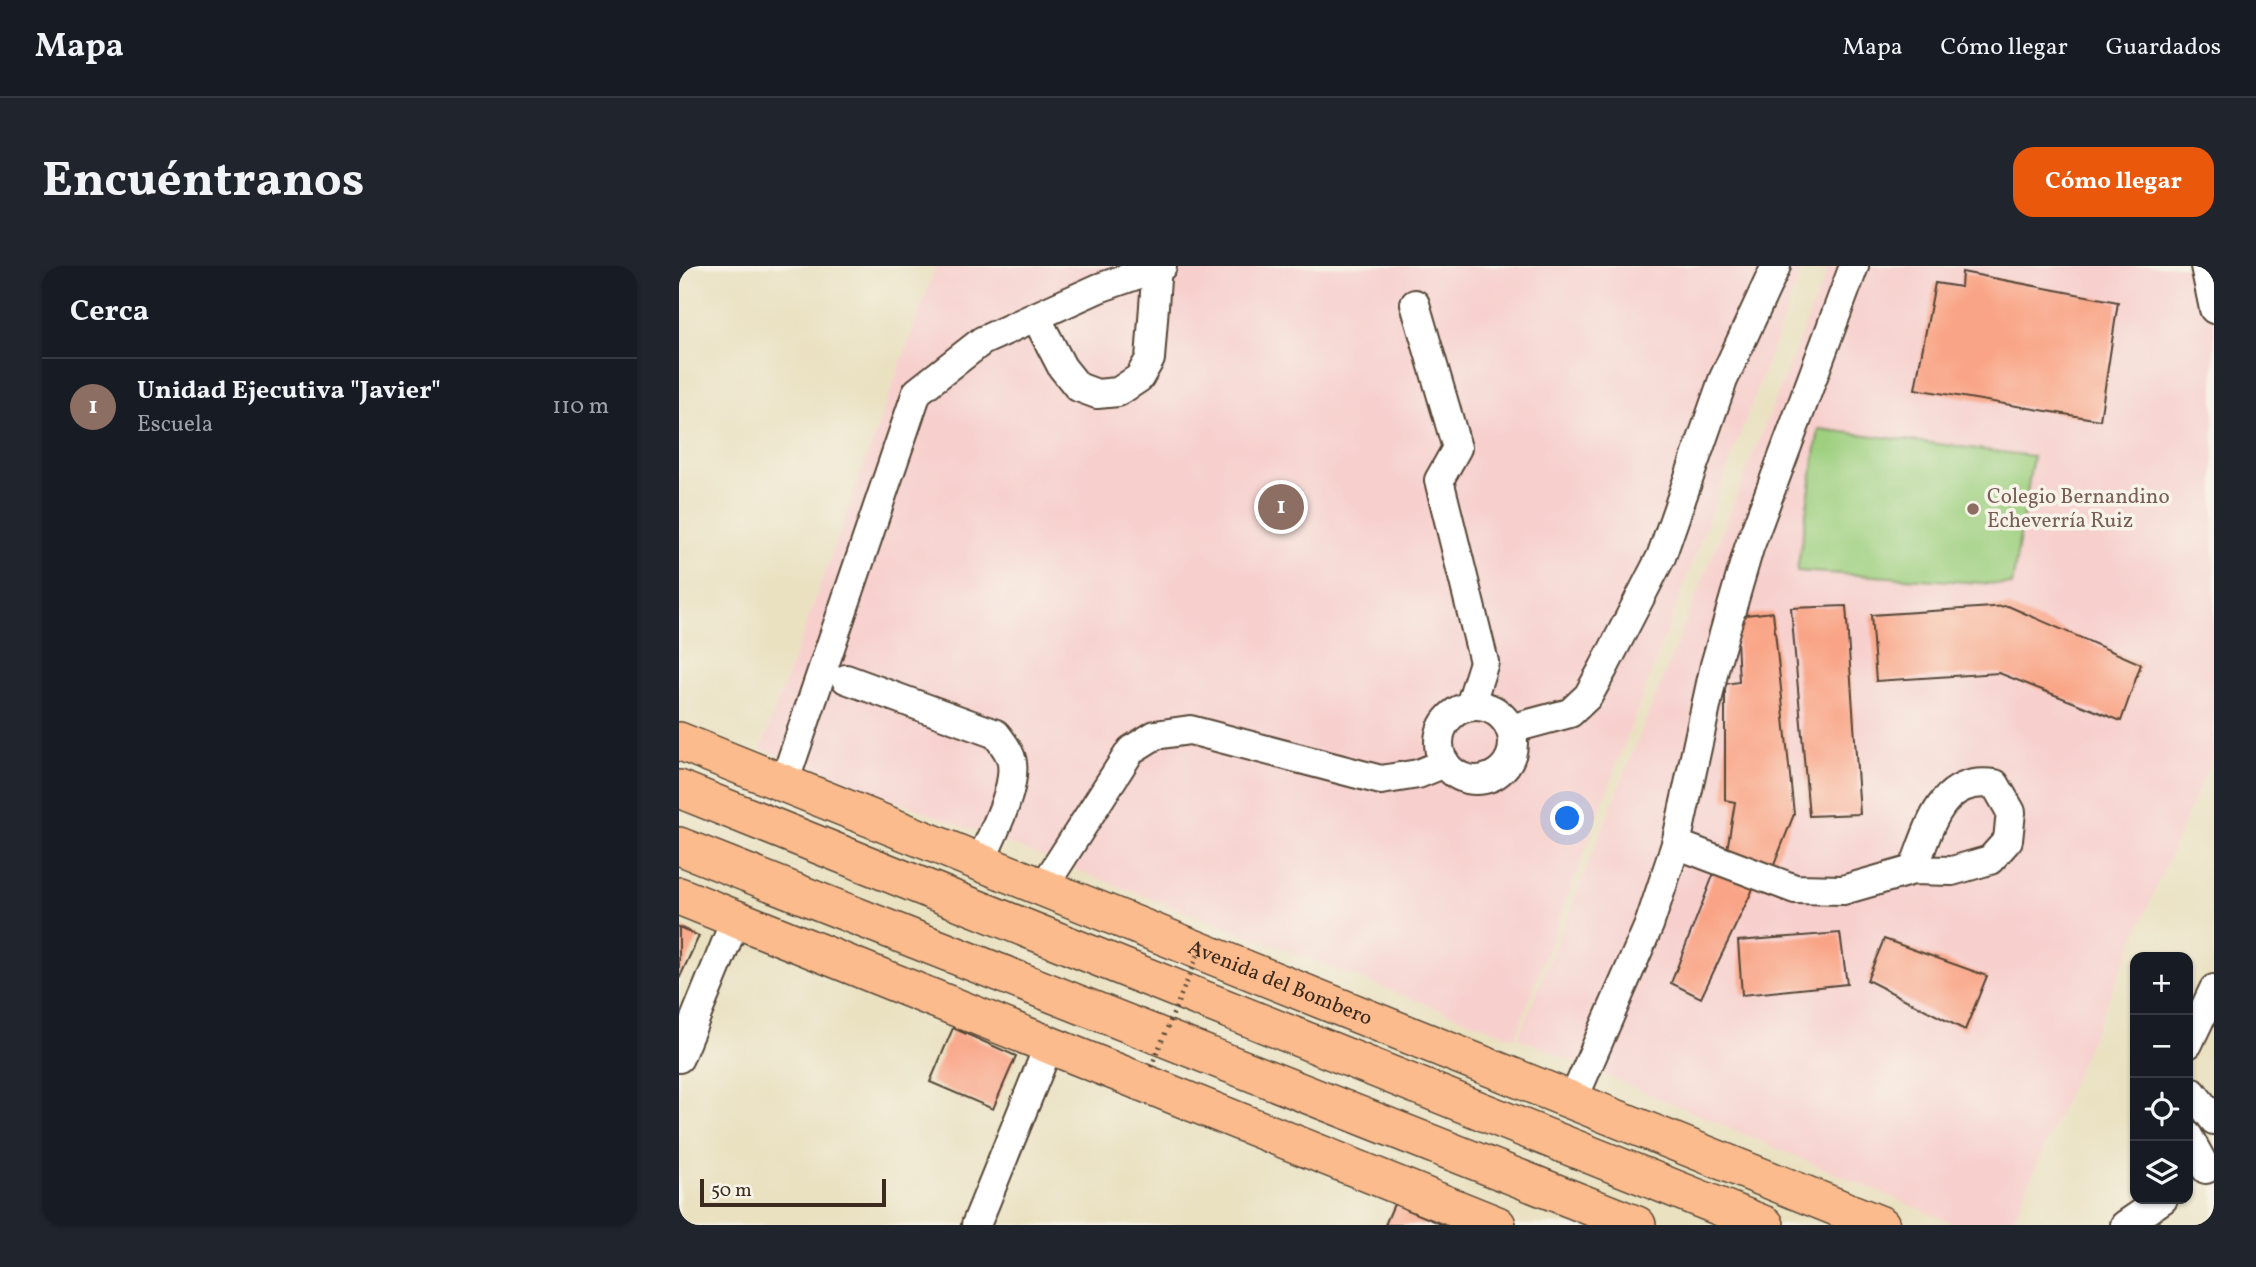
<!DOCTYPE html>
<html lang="es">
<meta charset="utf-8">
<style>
body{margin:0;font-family:Vollkorn,serif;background:#20242c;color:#f1f3f6}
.controls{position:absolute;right:21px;bottom:21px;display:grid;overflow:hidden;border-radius:14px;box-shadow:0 2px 5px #0004}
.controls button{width:63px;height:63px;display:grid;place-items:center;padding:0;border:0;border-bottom:2px solid #363941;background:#171b24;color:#f1f3f6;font:35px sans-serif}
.scale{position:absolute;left:21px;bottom:18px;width:186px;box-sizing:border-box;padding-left:7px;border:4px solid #3b2a1e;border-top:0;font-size:19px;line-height:24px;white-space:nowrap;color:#3b2a1e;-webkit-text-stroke:5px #f7f3e8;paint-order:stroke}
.you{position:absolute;left:889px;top:553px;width:24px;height:24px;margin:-18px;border:5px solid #fff;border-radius:50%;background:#1a73e8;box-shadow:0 0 0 10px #1a73e833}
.badge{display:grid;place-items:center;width:46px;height:46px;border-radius:50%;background:#ea580c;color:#fff;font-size:23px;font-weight:700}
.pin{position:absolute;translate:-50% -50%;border:4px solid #fff;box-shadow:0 2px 7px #0006}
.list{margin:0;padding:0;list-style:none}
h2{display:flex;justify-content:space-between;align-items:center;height:91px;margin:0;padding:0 28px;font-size:30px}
h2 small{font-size:23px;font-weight:400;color:#9ea1a6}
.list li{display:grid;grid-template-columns:46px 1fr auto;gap:21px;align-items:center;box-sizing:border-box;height:98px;padding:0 28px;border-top:2px solid #363941}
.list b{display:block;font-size:26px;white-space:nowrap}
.list p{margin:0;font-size:23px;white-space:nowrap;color:#9ea1a6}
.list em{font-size:23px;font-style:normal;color:#9ea1a6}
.icon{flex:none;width:38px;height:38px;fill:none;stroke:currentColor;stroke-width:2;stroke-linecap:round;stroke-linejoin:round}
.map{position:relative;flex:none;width:1535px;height:959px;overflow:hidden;border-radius:21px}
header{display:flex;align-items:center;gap:42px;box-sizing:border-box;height:98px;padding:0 35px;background:#171b24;border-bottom:2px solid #363941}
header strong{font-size:33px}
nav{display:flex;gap:38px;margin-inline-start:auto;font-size:24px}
.intro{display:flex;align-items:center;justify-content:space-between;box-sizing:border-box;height:168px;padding:0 42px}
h1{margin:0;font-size:49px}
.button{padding:18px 32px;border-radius:21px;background:#ea580c;color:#fff;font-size:24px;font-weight:700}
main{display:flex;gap:42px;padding:0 42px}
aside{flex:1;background:#171b24;border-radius:21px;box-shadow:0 2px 5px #0004}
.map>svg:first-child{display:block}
.built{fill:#f7d0ce}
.green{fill:#9ed080;stroke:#6c7d4f;stroke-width:2}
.building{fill:#f9a486}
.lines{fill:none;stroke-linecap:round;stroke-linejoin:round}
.minor-casing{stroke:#554536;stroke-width:32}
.major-casing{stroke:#554536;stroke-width:40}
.minor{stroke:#fff;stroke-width:28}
.major{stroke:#fbbb8c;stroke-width:37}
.path-bridge{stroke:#554536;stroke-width:4.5;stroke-dasharray:2 5;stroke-linecap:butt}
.education-dot{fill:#8d6e63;stroke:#f7f3e8;stroke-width:2.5}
.labels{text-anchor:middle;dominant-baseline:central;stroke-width:7;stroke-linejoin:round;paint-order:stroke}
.education-label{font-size:21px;fill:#785e54;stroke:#f7f3e8;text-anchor:start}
.street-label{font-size:21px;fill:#3b2a1e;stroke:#f7f3e8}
</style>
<header>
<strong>Mapa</strong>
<nav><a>Mapa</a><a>Cómo llegar</a><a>Guardados</a></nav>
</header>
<div class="intro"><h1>Encuéntranos</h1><a class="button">Cómo llegar</a></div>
<main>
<aside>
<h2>Cerca<small></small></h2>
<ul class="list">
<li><span class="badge" style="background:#8d6e63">1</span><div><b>Unidad Ejecutiva &quot;Javier&quot;</b><p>Escuela</p></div><em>110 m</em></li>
</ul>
</aside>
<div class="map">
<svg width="1535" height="959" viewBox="0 0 1535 959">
<rect width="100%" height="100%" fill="#f7f3e8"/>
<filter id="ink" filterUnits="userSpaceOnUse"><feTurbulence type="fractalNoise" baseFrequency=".0143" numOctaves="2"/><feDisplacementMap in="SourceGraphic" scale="14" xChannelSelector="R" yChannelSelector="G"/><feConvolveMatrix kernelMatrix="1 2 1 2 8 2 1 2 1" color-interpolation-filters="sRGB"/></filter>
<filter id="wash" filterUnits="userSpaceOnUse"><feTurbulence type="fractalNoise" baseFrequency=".00686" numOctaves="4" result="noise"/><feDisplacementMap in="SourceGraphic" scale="28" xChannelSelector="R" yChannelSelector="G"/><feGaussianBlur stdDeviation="1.57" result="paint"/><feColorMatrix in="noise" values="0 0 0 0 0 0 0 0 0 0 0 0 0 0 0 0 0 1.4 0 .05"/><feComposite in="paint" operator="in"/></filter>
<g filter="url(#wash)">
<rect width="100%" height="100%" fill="#eae1c1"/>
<g class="built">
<polygon points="257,0 1124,0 836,772 82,483"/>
<polygon points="1150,0 1535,0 1535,487 1332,959 1278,959 839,772"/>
</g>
<polygon class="green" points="1140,163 1354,190 1333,319 1118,305"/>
<g id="blocks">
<g class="building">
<polygon points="1283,6 1439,36 1421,154 1236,123 1256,17 1282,21"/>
<polygon points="1167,340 1181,548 1130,550 1112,342"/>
<polygon points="1329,340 1462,398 1442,455 1320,407 1197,415 1192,349"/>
<polygon points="1094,346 1115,548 1093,604 1047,590 1056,536 1046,534 1046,418 1060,416 1057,350"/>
<polygon points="1037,602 1076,619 1022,732 992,717"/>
<polygon points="0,661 20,670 0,713"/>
<polygon points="1161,667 1168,718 1063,729 1059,675"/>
<polygon points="1205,673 1308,710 1286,764 1188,714"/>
<polygon points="274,762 337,790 314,843 251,816"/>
<polygon points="715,938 765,959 706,959"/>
</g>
</g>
</g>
<g filter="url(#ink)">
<use href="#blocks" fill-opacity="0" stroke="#554536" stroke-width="2"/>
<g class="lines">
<defs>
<g id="minor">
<polyline points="1526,0 1535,43"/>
<polyline points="736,38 778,182 760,214 805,396 791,440"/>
<polyline points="357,51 383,101 399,121 418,128 439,126 460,112 471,93 478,0"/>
<path d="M167,413L317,468C323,476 332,487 333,497C337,525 312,570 301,597"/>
<circle cx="797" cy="477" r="37"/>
<polyline points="831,463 891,447 909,430 924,403 982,291 1044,114 1097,0"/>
<polyline points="105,517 238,126 303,75 420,22 483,0"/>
<path d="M997,578L1116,623L1164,624L1234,604L1273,605L1311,594L1329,574L1332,546L1316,518C1260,510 1251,562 1234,604"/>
<polyline points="365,620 452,484 476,469 511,464 702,514 739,508 766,497"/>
<polyline points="1509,778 1535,723"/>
<polyline points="0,792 56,655"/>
<polyline points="1509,825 1513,826 1535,854"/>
<polyline points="894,834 970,659 997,578 1036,399 1070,282 1175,0"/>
<polyline points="1509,870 1527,903"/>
<polyline points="297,959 370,779"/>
<polyline points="1446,959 1484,933"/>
</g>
<g id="major">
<path id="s1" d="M0,475L1202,959"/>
<polyline points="0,523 1086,959"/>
<polyline points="0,580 958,959"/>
<polyline points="0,630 818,959"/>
</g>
</defs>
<use href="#minor" class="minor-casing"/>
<use href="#major" class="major-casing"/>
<use href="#minor" class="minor"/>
<use href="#major" class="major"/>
<polyline class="path-bridge" points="472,801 525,674"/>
</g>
</g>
<circle class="education-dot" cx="1294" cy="243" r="7"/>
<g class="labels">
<g class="education-label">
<text x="1308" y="231">Colegio Bernandino<tspan x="1308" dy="24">Echeverría Ruiz</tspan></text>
</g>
<g class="street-label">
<text stroke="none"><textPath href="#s1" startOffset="648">Avenida del Bombero</textPath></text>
</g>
</g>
</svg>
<div class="controls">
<button>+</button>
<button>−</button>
<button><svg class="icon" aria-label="locate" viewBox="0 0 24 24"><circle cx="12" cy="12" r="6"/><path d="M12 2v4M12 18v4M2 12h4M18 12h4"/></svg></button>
<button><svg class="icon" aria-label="layers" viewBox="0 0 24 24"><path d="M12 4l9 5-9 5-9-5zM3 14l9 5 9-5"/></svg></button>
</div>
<div class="scale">50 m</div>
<div class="you"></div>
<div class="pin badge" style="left:602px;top:241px;background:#8d6e63">1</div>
</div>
</main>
